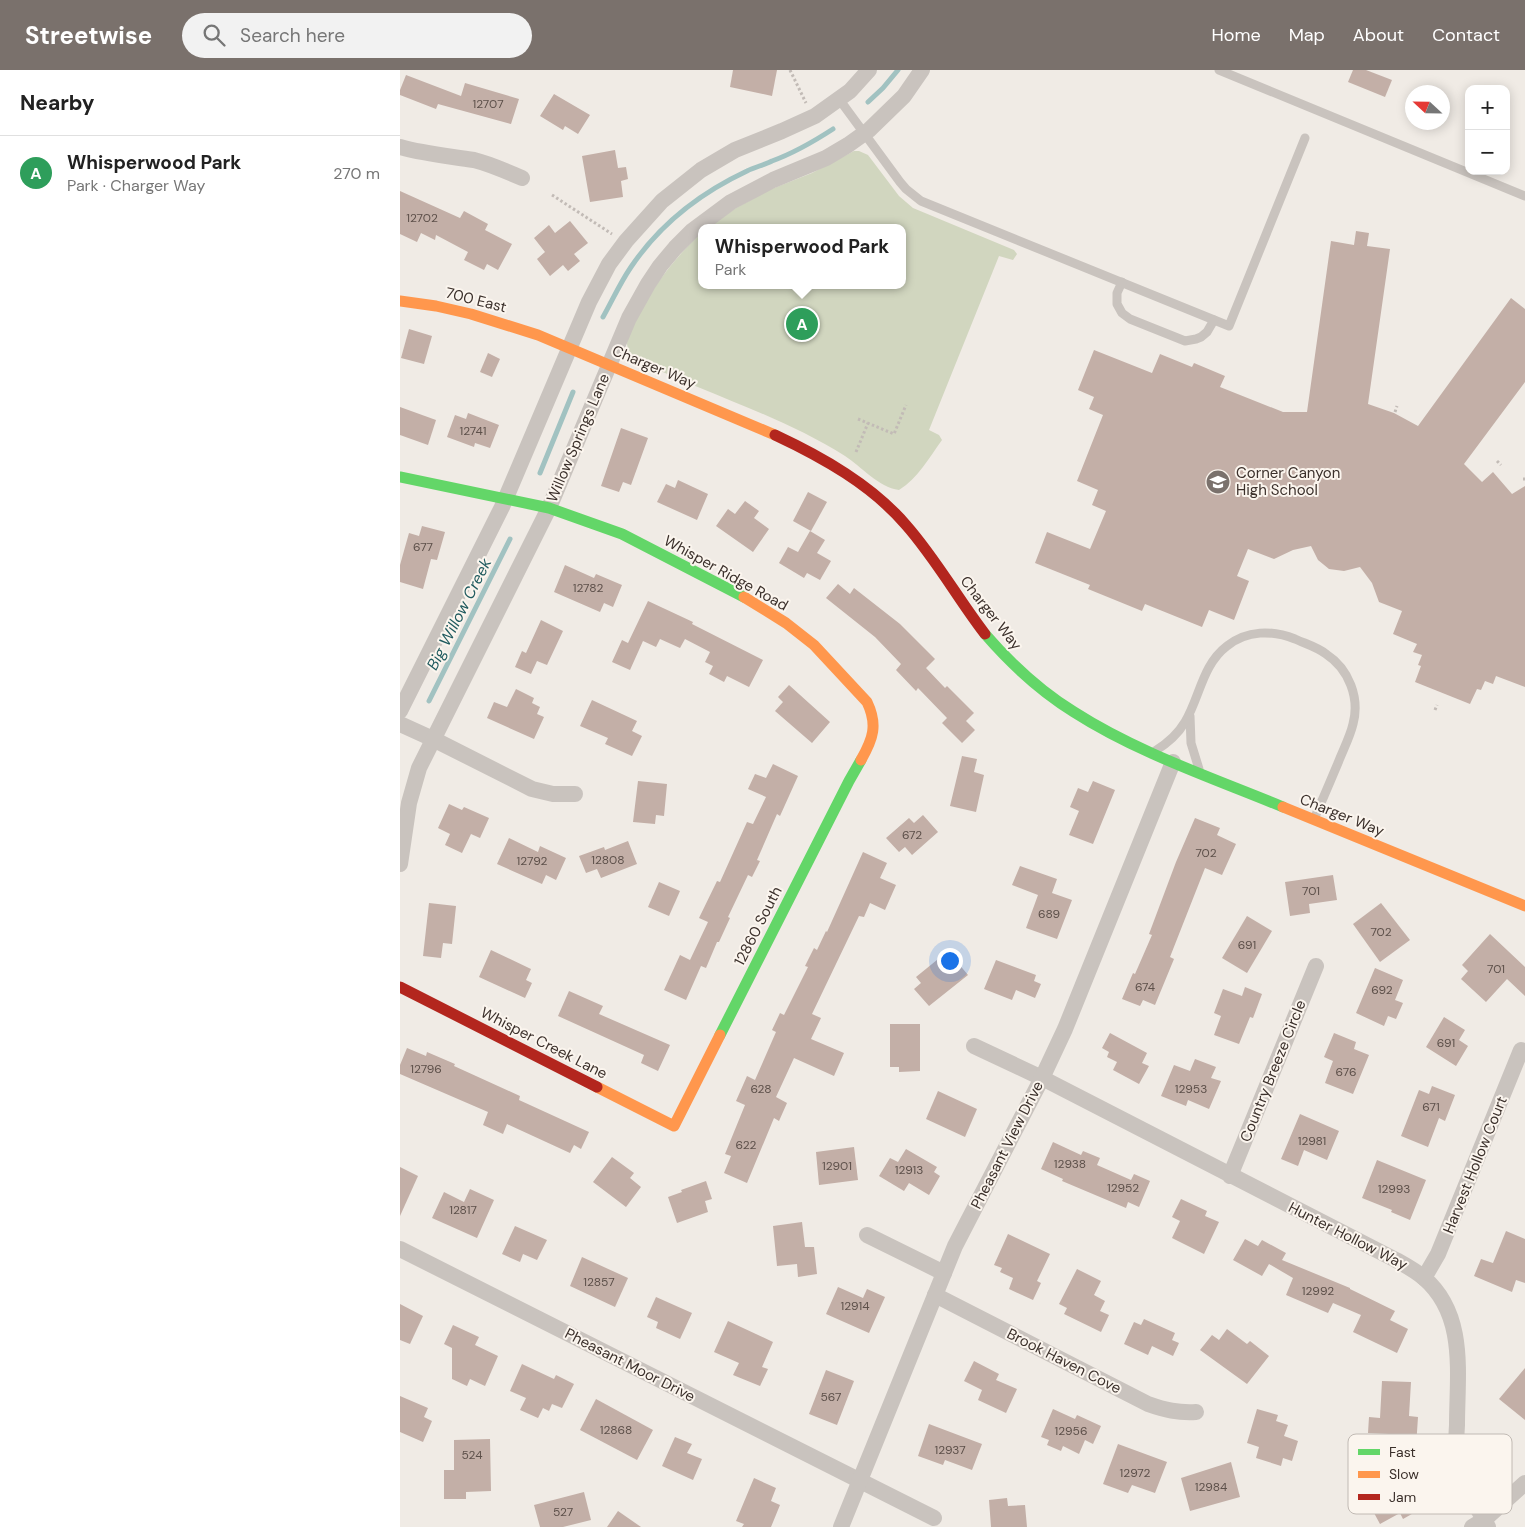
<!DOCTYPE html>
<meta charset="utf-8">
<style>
body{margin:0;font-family:"DM Sans",sans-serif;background:#f2f2f2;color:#222}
.controls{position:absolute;right:15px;top:15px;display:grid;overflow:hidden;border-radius:10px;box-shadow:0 2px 12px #0003}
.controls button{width:45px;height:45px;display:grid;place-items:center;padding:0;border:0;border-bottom:1px solid #e0e0e0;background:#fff;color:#222;font:25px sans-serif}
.compass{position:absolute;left:1005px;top:15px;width:45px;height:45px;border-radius:50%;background:#fff;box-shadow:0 2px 12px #0003;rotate:292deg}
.you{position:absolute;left:549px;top:890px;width:18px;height:18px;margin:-12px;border:4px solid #fff;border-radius:50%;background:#1a73e8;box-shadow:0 0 0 8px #1a73e833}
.badge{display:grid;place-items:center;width:32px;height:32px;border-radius:50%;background:#7a716c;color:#fff;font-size:16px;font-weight:700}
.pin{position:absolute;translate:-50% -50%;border:2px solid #fff;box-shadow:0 1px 5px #0006}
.popup{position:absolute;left:298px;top:154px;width:208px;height:65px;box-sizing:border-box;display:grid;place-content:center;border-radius:10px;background:#fff;filter:drop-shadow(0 1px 4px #0005);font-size:16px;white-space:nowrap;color:#767676}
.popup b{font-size:19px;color:#222}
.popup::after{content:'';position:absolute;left:50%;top:100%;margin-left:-10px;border:10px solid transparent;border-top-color:#fff}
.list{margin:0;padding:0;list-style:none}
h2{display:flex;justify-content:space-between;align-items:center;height:65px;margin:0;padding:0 20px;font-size:21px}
h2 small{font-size:16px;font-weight:400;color:#767676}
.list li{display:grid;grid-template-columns:32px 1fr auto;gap:15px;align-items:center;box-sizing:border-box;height:75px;padding:0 20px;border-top:1px solid #e0e0e0}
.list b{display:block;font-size:19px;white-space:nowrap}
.list p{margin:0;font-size:16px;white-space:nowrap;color:#767676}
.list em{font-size:16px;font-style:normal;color:#767676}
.icon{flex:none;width:28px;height:28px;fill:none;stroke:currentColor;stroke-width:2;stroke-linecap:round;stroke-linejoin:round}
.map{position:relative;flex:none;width:1125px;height:1457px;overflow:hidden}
header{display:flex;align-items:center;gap:30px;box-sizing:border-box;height:70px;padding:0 25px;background:#7a716c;color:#fff}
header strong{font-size:24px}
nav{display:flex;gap:28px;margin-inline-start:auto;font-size:18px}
.search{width:350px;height:45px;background:#f2f2f2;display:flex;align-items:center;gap:12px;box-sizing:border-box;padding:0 18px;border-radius:28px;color:#767676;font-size:19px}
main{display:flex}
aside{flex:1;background:#fff}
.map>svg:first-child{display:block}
.green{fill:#d1d6bf}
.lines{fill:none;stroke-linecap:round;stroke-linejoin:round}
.stream{stroke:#a1c2c1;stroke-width:5}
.building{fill:#c3afa7}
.path{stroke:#c2bbb6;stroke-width:3;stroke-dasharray:2.5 2.5;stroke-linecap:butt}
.lane{stroke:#c9c3be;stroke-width:9}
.street{stroke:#c9c3be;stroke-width:16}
.fast{stroke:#63d668;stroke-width:11}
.slow{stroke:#ff974d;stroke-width:11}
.jam{stroke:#b3261e;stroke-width:11}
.labels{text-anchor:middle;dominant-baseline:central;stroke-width:4;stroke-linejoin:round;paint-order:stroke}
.number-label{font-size:12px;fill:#5d504a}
.street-label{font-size:15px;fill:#3b302b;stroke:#fbf5ee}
.poi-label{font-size:15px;fill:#3b302b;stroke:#fbf5ee;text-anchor:start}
.water-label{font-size:16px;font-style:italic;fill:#1f5a5e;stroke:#fbf5ee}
.key{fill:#fbf5ee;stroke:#c1bab4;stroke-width:1}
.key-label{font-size:14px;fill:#3b302b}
</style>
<header>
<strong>Streetwise</strong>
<div class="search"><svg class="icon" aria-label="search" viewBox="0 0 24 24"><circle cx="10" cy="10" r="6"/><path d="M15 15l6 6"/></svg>Search here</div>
<nav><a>Home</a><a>Map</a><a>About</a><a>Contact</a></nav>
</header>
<main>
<aside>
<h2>Nearby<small></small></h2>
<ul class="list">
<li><span class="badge" style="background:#2e9e5b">A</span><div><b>Whisperwood Park</b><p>Park · Charger Way</p></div><em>270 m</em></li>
</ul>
</aside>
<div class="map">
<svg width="1125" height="1457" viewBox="0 0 1125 1457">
<rect width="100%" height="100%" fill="#f0ebe5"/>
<path class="green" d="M454,81H459L468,85L499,126L513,138L614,180L617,184L613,190L599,186L529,360L539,365L542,370C529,388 518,408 499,420C478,417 462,397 445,386C380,345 306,324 237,290C232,286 228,281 227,274C227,263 233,254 238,245C256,212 275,188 302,162V215H502V158H307L336,138L369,120L412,103Z"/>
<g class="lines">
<g class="stream">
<polyline points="468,32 483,18 498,0"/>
<path d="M203,247C212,231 220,213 231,197C260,154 300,123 347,101C355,97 364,95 372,91C394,83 413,72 433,59"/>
<polyline points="140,403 173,322"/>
<polyline points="29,631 110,469"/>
</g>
</g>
<g class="building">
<polygon points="333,0 377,0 372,26 330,17"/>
<polygon points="953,0 966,0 992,10 985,27 948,12"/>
<polygon points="6,5 61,26 65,13 119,29 111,54 38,34 36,39 0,25 0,20"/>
<polygon points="154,24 190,45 178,64 165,56 163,60 140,46"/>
<polygon points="215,80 218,98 226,97 228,109 221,111 223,127 190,132 182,86"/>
<polygon points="0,121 60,148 64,141 88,154 85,160 112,174 98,200 87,194 84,200 64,190 68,182 36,165 35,170 21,163 17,172 0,164"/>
<polygon points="170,151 188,173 174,184 180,191 168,201 163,195 150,206 137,189 145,182 134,168 149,155 155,163"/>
<polygon points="956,161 969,163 967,176 990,179 968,334 994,343 1018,356 1111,228 1125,239 1125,312 1064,394 1082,412 1093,402 1112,424 1125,416 1125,617 1096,606 1093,614 1085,611 1081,620 1077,619 1070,634 1015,612 1021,596 1018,595 1022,585 1013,582 1017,574 993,564 1002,541 979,532 972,513 960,497 944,501 929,499 918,490 911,476 893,480 874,489 848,479 837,506 849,511 834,550 809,540 802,557 745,534 742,541 688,519 690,515 635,493 647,462 690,479 706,441 692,435 698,420 677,411 703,345 689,339 694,327 678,320 694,280 752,303 760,284 792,297 794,293 825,306 820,317 883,342 907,342 931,171 954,175"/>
<polygon points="9,259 32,266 24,294 1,288"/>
<polygon points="88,283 100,289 92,307 80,302"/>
<polygon points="0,337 36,350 28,375 0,365"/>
<polygon points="68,343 99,355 90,378 75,373 74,377 47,367 55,345 66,349"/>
<polygon points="221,358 248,368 231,415 223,412 219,422 201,416"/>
<polygon points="278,410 308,424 297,450 257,432 266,414 275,418"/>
<polygon points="408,422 427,432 411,461 393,451"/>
<polygon points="345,431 359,441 354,448 369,459 353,482 316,456 328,439 335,444"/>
<polygon points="22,456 45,462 37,490 31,489 23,519 0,512 0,495 9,463 19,466"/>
<polygon points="410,461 425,470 417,483 431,491 420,510 407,503 404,508 379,493 388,477 398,482"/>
<polygon points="165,495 194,508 196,504 222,515 213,537 204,533 200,542 154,522"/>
<polygon points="438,514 450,524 454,518 500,554 535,589 526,598 545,618 547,616 574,643 566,651 575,660 562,673 542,653 547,648 518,618 516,621 496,600 501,594 475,567 426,528"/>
<polygon points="248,531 293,552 292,554 363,590 349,617 327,606 324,612 309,604 313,596 305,592 310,582 285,569 280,578 260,569 256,577 243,571 230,600 212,592 222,570 228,573"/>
<polygon points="141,550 163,561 147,595 137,591 131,604 115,597 122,581 126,583"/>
<polygon points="389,615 430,652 412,673 375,641 383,632 378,627"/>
<polygon points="116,619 134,628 132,633 140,637 137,644 144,647 134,669 87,648 94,632 107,637"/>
<polygon points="192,630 237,651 232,661 242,666 232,686 205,674 208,668 180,656"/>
<polygon points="562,686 577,689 574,702 584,705 576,742 550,736"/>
<polygon points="373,694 398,706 380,746 377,744 357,790 360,791 352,807 348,805 328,847 330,848 319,872 317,872 306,898 301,896 286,930 264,920 280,885 290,890 308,852 299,848 317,811 320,812 347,752 353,754 366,727 348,719 355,704 366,708"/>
<polygon points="238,711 267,714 264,746 256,745 255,754 233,752"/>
<polygon points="693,711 715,720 693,774 669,765 679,741 670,737 678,718 688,722"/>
<polygon points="49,734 62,740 64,737 89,748 80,768 71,764 62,783 45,775 50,764 38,758"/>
<polygon points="523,745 538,762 512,785 505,777 499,782 486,768 509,748 514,753"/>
<polygon points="795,748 820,758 817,765 836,774 822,805 805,798 770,887 774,889 755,935 743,930 740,936 722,929 733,903 735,904 752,865 749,864 776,792"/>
<polygon points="109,768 138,782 140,776 166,788 156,810 146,805 142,814 97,794"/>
<polygon points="228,771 237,794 201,808 197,799 186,803 179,786 204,777 205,780"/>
<polygon points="463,782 487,793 480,808 496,815 485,840 470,833 464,847 459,846 412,944 421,948 411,969 444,983 434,1006 394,988 376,1027 387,1033 379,1051 374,1048 347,1113 324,1103 331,1086 325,1084 345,1035 336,1031 347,1006 355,1010 376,962 372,960 380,943 384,945 408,897 405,896 414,878 417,880 426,861 427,862"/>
<polygon points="620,796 657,809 652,823 672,830 657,869 626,858 638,825 612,815"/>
<polygon points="933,805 937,830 909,834 910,843 890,846 885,812"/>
<polygon points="259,812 280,821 269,846 248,837"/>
<polygon points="29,833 56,836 52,874 43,873 41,888 23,886"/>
<polygon points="981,833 1010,870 980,892 953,854"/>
<polygon points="847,846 872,861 847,903 822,888"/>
<polygon points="1090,864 1125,897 1125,926 1107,909 1086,932 1061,909 1068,901 1062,895"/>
<polygon points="91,880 131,899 126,910 132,913 125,928 79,907"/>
<polygon points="548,881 568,905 529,936 514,919 521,913 516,907"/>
<polygon points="596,890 636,905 634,911 641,914 635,928 616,920 612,930 584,919"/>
<polygon points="975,898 1003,910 995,930 1003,933 996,949 988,946 984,956 956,943"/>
<polygon points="845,917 862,924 853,948 850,947 839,974 814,965 821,946 814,943 823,919 842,926"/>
<polygon points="169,921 203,936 199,944 270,975 258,1001 241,993 244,985 158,946"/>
<polygon points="1044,947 1065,960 1059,970 1068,976 1056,996 1026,977"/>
<polygon points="490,954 520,954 520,1001 499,1002 499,997 490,997"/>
<polygon points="710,963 747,983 742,993 749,996 739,1014 713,1000 717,992 707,987 709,982 702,978"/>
<polygon points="934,963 956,972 954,979 969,985 953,1024 925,1013 933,991 924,987"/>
<polygon points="7,978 26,986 27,982 55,994 54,996 120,1026 119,1030 189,1062 181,1079 174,1075 170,1083 107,1054 103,1064 83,1055 88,1042 0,1004 0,995"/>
<polygon points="795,989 816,997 811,1008 821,1011 809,1039 788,1030 786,1036 761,1026 774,995 790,1001"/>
<polygon points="1032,1016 1055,1025 1045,1051 1039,1048 1028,1077 1001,1066 1019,1020 1029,1024"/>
<polygon points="538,1021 577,1039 565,1067 526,1049"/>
<polygon points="900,1044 939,1061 927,1090 904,1080 898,1096 881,1089"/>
<polygon points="653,1072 681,1085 683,1081 700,1088 697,1095 731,1110 734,1104 750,1111 739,1137 728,1132 726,1138 662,1111 663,1109 641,1099"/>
<polygon points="454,1077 458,1110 419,1115 416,1082"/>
<polygon points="506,1079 537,1097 534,1102 540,1106 529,1125 509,1113 504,1121 479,1106 490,1088 498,1092"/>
<polygon points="212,1087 234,1103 230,1108 241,1117 226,1137 193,1112"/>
<polygon points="977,1090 1026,1110 1010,1150 991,1142 992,1140 962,1128"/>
<polygon points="0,1097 18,1106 0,1146"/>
<polygon points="306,1111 312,1129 305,1131 308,1142 277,1153 268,1127 282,1122 281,1120"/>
<polygon points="70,1119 94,1130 77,1168 32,1148 44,1122 64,1132"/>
<polygon points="781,1129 807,1141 805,1146 819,1152 804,1184 772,1168 780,1151 772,1147"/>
<polygon points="402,1152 405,1177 414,1177 417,1204 398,1207 397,1194 377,1196 373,1156"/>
<polygon points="115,1156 147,1170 137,1190 123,1184 120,1192 102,1184"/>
<polygon points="1106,1161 1125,1169 1125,1213 1116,1210 1112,1222 1074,1206 1081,1189 1093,1193"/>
<polygon points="608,1164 650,1184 637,1211 641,1213 633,1230 609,1219 613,1208 600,1202 602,1198 594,1195"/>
<polygon points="845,1169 858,1176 862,1170 886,1183 882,1190 950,1218 950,1219 995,1241 990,1250 1008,1259 997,1283 953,1262 961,1245 933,1233 928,1243 886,1225 893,1208 869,1194 862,1206 833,1190"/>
<polygon points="182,1187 228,1208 215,1237 170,1216"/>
<polygon points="677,1199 701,1211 694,1225 705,1231 700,1241 709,1245 701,1262 664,1244 667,1238 659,1234"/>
<polygon points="438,1217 463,1228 467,1219 485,1227 469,1263 426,1244"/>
<polygon points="256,1227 292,1243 280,1269 256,1258 258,1252 247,1247"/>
<polygon points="0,1234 23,1246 10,1274 0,1270"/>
<polygon points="744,1249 775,1263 772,1270 779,1273 773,1286 752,1276 748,1285 724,1274 734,1252 741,1255"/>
<polygon points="328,1251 373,1272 362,1297 368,1299 360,1316 333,1305 339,1293 314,1282"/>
<polygon points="53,1255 79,1267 75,1275 98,1286 85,1316 70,1309 67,1316 52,1309 52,1278 44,1274"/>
<polygon points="827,1259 847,1274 850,1271 869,1286 847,1314 800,1280 812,1265 819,1270"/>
<polygon points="574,1291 599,1304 596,1310 617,1319 606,1343 578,1330 582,1320 564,1311"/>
<polygon points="122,1294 154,1309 156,1305 174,1314 162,1338 152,1334 149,1341 143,1338 138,1348 120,1340 126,1328 110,1321"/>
<polygon points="1125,1298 1125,1350 1099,1329"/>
<polygon points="426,1300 454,1311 437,1355 409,1344"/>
<polygon points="982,1311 1011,1312 1009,1346 1018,1347 1016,1377 988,1375 989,1364 968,1363 969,1347 980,1348"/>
<polygon points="0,1326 28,1338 24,1347 32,1351 23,1372 0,1362"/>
<polygon points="196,1329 253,1360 237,1390 180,1360"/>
<polygon points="653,1339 675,1349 677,1345 701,1356 693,1374 685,1370 679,1384 663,1376 661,1381 647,1375 649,1370 641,1367"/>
<polygon points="857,1339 878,1345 876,1351 888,1355 884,1366 898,1371 892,1391 883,1388 881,1396 856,1388 859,1377 847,1373"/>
<polygon points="529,1354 582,1374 572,1400 545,1390 543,1395 518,1386"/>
<polygon points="275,1367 292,1374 287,1383 302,1389 293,1410 262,1396"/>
<polygon points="90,1369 91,1421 66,1422 66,1429 44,1429 44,1400 54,1400 54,1370"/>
<polygon points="718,1374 767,1392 755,1423 732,1415 728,1423 703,1414"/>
<polygon points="831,1392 840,1427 790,1441 781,1408"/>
<polygon points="993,1402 1001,1417 1012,1411 1026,1436 1003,1449 1000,1443 980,1454 961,1419"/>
<polygon points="354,1408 376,1418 371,1431 380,1435 371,1457 342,1457 344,1454 336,1451"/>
<polygon points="184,1422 191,1450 163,1457 140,1457 134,1435"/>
<polygon points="607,1428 608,1436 625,1435 627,1457 591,1457 589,1430"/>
<polygon points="218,1441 241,1457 207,1457"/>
</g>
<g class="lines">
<g class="path">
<polyline points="390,0 406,33"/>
<polyline points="152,125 212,164"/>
<polyline points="995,342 997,336"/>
<polyline points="458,349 494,364 506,335"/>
<polyline points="456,382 468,353"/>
<polyline points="1097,391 1101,395"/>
<polyline points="1123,409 1125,409"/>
<polyline points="1035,640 1037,635"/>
</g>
<g class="lane">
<polyline points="819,0 1125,126"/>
<polyline points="439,29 500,112 506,119 521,131 829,256 905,68"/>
<polyline points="722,212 717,223 717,234 722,243 730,249 785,271 796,269 801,267 807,262 814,250"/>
<polyline points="790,646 791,673 799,699"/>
<path d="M755,681C768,673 778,664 785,652C800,627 802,595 827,576C847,560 872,560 895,569C906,574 917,577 926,584C949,599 960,628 953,654C950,667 943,680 938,693C930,712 922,731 914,749"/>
</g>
<g class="street">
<path d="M0,77C24,84 49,86 74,90C90,94 106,101 122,108"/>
<polyline points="0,641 102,437 189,232 209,194 226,171 262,131 301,100 335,80 382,61 415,46 450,21 469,0"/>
<polyline points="0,654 33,669 132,719 153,724 175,724"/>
<polyline points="0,794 9,733 19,698 149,438 229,248 248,214 260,196 275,178 292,161 331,132 373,110 426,88 448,75 469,60 504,26 522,0"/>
<path d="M574,976L642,1008L996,1190C1005,1195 1016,1201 1024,1208C1067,1245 1057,1304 1057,1355C1056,1371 1055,1388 1059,1404C1064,1423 1080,1439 1088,1457"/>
<polyline points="830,1106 916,896"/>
<polyline points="467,1165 544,1203"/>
<polyline points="0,1179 534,1448"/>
<polyline points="1024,1208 1038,1184 1121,980"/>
<path d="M535,1225L748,1334C765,1340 778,1343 796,1342"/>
<polyline points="441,1457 555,1176 642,1008 665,959 773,692"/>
<polyline points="1072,1457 1085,1449 1125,1413"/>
</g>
<g class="fast">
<polyline points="0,407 149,438 222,464 344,527"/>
<path d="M585,564C611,594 640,621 674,642C738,683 813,708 883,737"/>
<polyline points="320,965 449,711 461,690"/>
</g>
<g class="slow">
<polyline points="0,231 36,236 71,244 138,265 375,365"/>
<path d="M344,527L386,553L414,575L467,632C478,655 473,669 461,690"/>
<polyline points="883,737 1125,836"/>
<polyline points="197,1017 274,1056 320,965"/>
</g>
<g class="jam">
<path d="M375,365C422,387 472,415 506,455C536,489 558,529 585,564"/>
<polyline points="0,917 197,1017"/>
</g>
</g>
<defs>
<symbol id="school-disc" viewBox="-11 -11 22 22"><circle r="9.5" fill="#7a716c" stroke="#fbf5ee"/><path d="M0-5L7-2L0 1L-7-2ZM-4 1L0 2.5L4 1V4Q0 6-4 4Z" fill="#fff"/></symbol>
</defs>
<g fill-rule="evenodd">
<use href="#school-disc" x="804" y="398" width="28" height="28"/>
</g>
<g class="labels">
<g class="number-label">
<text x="88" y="34">12707</text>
<text x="22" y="148">12702</text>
<text x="73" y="361">12741</text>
<text x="23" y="477">677</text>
<text x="188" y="518">12782</text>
<text x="512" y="765">672</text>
<text x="806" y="783">702</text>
<text x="208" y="790">12808</text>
<text x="132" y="791">12792</text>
<text x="911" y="821">701</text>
<text x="649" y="844">689</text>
<text x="981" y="862">702</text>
<text x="847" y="875">691</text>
<text x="1096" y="899">701</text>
<text x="745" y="917">674</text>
<text x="982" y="920">692</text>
<text x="1046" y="973">691</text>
<text x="26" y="999">12796</text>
<text x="946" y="1002">676</text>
<text x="361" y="1019">628</text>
<text x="791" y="1019">12953</text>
<text x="1031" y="1037">671</text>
<text x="912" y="1071">12981</text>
<text x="346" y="1075">622</text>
<text x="670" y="1094">12938</text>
<text x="437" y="1096">12901</text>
<text x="509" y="1100">12913</text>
<text x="723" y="1118">12952</text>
<text x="994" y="1119">12993</text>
<text x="63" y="1140">12817</text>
<text x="199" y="1212">12857</text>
<text x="918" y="1221">12992</text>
<text x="455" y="1236">12914</text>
<text x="431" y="1327">567</text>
<text x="216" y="1360">12868</text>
<text x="671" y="1361">12956</text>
<text x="550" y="1380">12937</text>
<text x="72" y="1385">524</text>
<text x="735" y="1403">12972</text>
<text x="811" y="1417">12984</text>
<text x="163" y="1442">527</text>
</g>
<g class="street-label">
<text transform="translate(76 230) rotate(14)">700 East</text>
<text transform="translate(254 297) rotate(23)">Charger Way</text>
<text transform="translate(178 368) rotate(-67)">Willow Springs Lane</text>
<text transform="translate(326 503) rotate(29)">Whisper Ridge Road</text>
<text transform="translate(591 543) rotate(52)">Charger Way</text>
<text transform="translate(942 745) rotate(22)">Charger Way</text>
<text transform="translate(358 856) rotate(-63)">12860 South</text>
<text transform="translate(144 973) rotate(27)">Whisper Creek Lane</text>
<text transform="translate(873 1001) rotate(-68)">Country Breeze Circle</text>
<text transform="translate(607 1075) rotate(-63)">Pheasant View Drive</text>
<text transform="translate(1075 1095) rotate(-68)">Harvest Hollow Court</text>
<text transform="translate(948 1166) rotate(27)">Hunter Hollow Way</text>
<text transform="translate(664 1291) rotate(27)">Brook Haven Cove</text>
<text transform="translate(230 1295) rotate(27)">Pheasant Moor Drive</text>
</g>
<g class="poi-label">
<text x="836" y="403">Corner Canyon<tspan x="836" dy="17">High School</tspan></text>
</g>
<g class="water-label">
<text transform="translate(59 544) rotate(-63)">Big Willow Creek</text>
</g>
</g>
<rect x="948" y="1364" width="164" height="80" rx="8" class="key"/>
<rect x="958" y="1379" width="22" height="6" fill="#63d668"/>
<rect x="958" y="1401" width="22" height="7" fill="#ff974d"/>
<rect x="958" y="1424" width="22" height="6" fill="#b3261e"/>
<g class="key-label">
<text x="989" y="1387">Fast</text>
<text x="989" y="1409">Slow</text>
<text x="989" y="1432">Jam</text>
</g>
</svg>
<div class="controls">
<button>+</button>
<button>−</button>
</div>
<svg class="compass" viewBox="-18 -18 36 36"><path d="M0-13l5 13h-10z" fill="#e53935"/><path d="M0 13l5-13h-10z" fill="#767676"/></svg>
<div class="you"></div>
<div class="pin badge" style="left:402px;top:254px;background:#2e9e5b">A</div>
<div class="popup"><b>Whisperwood Park</b>Park</div>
</div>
</main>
